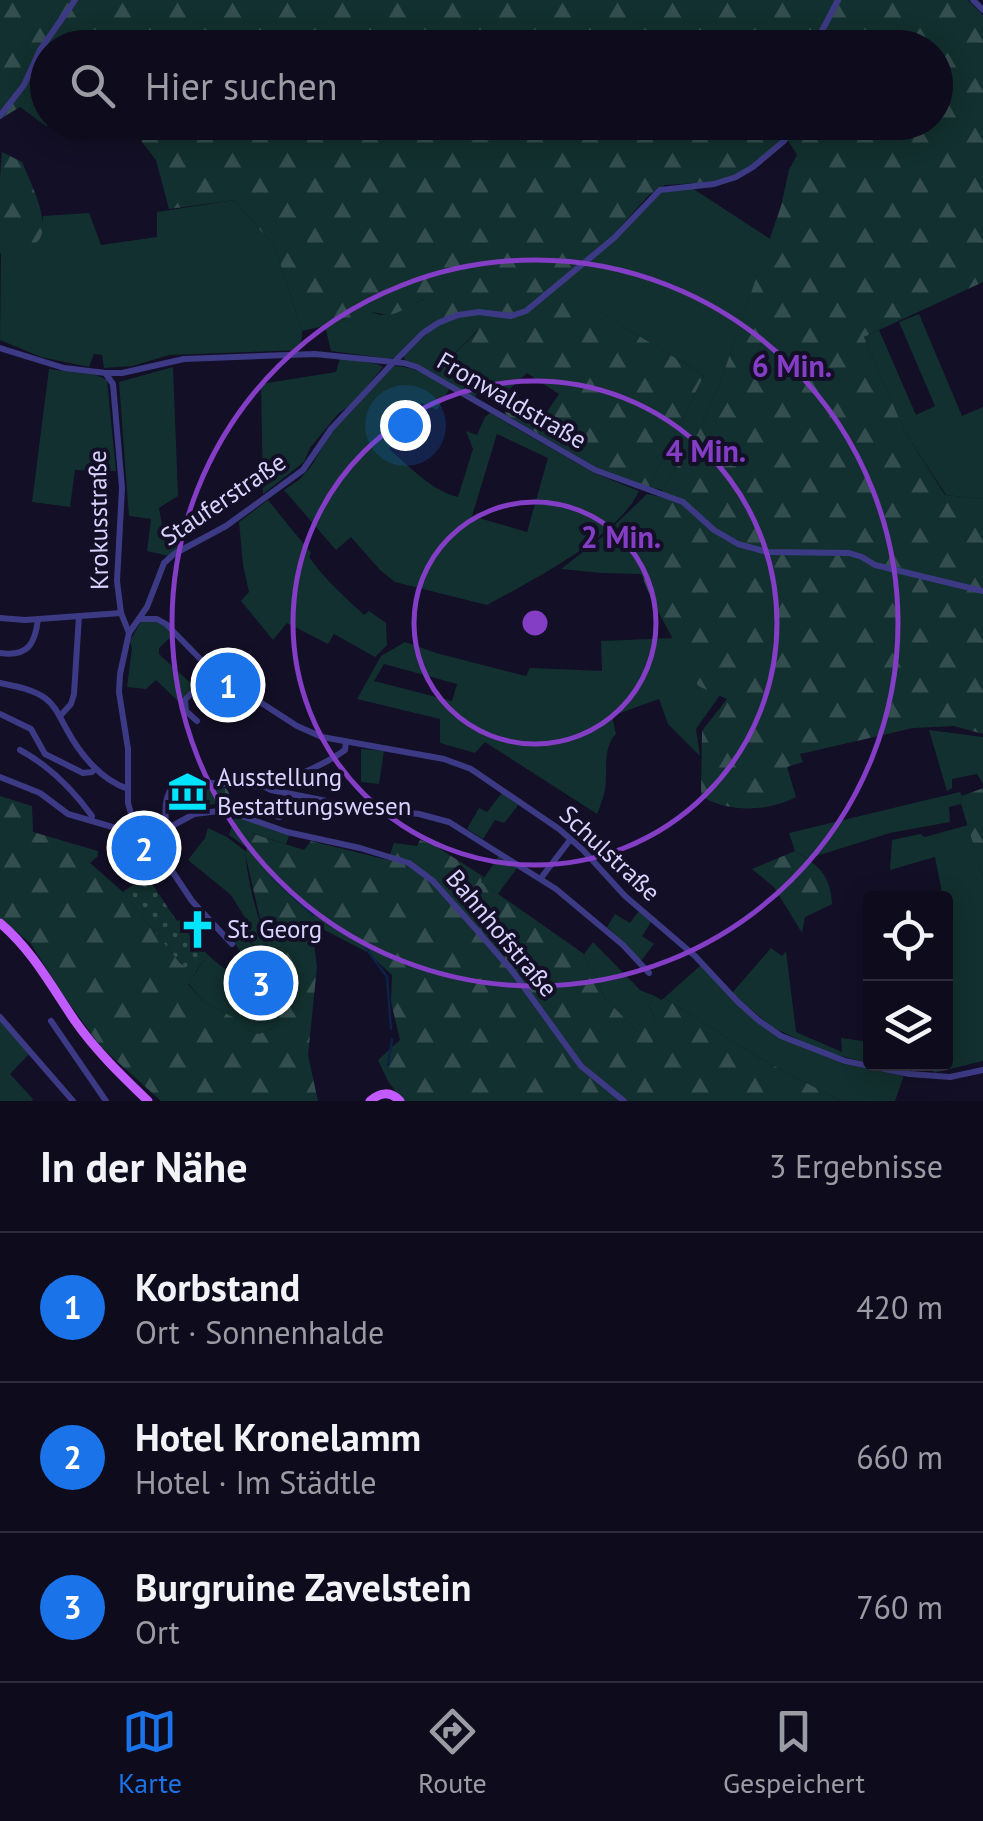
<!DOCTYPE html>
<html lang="de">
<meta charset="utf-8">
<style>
body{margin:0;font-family:"PT Sans",sans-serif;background:#171425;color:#f1f3f6}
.controls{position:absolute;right:30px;bottom:30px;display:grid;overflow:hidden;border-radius:10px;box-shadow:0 5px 25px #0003}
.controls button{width:90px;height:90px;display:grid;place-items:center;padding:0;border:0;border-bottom:2px solid #2e2b3b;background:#0e0b1c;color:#f1f3f6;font:50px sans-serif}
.you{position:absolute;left:405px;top:425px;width:35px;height:35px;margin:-25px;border:8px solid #fff;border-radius:50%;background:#1a73e8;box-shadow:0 0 0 15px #1a73e833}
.badge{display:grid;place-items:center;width:65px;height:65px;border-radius:50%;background:#1a73e8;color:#fff;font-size:32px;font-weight:700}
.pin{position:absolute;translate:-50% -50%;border:5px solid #fff;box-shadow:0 2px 10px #0006}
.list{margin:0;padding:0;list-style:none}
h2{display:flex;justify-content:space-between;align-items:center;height:130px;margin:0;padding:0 40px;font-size:42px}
h2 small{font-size:32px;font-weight:400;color:#9b9ba3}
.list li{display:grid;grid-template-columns:65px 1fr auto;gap:30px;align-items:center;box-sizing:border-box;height:150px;padding:0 40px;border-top:2px solid #2e2b3b}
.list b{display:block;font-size:38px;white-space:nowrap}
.list p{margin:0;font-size:32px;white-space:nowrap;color:#9b9ba3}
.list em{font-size:32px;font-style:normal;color:#9b9ba3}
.icon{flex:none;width:55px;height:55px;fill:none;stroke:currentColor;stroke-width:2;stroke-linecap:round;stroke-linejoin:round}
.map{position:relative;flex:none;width:983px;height:1101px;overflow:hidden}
.search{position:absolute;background:#0e0b1c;box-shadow:0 5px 25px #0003;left:30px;right:30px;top:30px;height:110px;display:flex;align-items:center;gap:25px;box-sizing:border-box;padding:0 35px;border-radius:55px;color:#9b9ba3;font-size:38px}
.sheet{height:580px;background:#0e0b1c}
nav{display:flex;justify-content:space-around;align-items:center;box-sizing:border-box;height:140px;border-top:2px solid #2e2b3b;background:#0e0b1c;font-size:28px;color:#9b9ba3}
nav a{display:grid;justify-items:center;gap:5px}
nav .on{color:#1a73e8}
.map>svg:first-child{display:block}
.grass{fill:#12302f;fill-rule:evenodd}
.forest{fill:url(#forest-firs)}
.cemetery{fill:url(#cemetery-stones)}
.park{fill:url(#park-tufts)}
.garden{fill:url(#garden-dots)}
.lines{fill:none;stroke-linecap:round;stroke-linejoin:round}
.stream{stroke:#0c2248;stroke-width:2.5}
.minor{stroke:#3d3a85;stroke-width:6}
.major{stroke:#c25bff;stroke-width:9}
.ring{fill:none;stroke:#843dc5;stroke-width:5}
.labels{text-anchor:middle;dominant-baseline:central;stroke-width:8;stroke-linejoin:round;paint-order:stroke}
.street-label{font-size:25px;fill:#d9d4ff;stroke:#130f26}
.poi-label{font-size:25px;fill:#d9d4ff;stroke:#130f26;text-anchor:start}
.centre{fill:#843dc5;stroke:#130f26;stroke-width:5}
.ring-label{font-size:30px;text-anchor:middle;font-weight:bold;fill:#843dc5;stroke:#130f26;stroke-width:8;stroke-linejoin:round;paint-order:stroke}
</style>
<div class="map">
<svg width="983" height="1101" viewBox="0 0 983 1101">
<defs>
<pattern id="forest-firs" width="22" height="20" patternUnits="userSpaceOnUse" patternTransform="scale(2.5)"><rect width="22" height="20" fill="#12302f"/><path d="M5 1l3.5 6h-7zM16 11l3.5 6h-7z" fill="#344d4e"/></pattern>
<pattern id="cemetery-stones" width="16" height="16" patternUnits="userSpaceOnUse" patternTransform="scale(2.5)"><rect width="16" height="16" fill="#12302f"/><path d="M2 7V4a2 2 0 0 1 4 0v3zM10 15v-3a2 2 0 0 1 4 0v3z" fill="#344d4e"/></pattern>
<pattern id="park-tufts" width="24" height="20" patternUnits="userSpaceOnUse" patternTransform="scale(2.5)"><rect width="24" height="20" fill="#12302f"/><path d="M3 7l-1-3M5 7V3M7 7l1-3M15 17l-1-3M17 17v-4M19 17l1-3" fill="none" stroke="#344d4e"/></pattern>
<pattern id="garden-dots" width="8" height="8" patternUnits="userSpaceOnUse" patternTransform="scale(2.5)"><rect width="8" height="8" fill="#12302f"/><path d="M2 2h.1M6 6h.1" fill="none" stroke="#344d4e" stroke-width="1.8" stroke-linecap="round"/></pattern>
</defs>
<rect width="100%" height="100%" fill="#130f26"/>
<g class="grass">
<polygon points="692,188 770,239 720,383 698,433 662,490 649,487 704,375 557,287 659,193"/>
<polygon points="235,200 259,229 274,244 302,331 301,350 169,355 133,366 104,368 102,355 94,354 89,367 41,357 0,340 1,249 41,237 43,216 89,213 101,245 157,237 157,212"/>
<polygon points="424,299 437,321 397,356 391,359 331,351 325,326 353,319 359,313 369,311 380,315 395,313"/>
<polygon points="919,314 962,416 983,407 983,499 946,495 905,432 864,337 879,330 916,415 935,406 899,322"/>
<polygon points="467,315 478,330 434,374 406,361 403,356 439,323"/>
<polygon points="340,358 377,364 383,367 355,401 337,415 310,448 304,462 263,494 261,384 336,372"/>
<path d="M394,366C414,366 433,378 450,388L437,410L422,403L389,449C410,467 431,490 458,497L473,449L466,431L477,435L485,417L490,413L594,473L639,491C618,537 531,581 487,605L395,582L380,570L351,537L336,550L284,490L300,479L312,465L330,434ZM497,434L548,458L527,532L472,516Z"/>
<polygon points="173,367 178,496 159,508 162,525 179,528 178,548 168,556 147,551 151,519 129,516 119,382"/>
<polygon points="49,369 96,375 107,380 116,471 75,470 70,507 32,502"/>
<polygon points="647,494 666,498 643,535 641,574 602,573 561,569 601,538"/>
<path d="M268,500L311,553L309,557C324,579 345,597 364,615L369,611L386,623L387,645L375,657L334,634L328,644L287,623L273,640L241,601L249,592L243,565L239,522Z"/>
<polygon points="148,620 162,623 174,634 159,648 159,654 195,687 180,703 156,680 146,689 127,687 132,648 130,641 141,621"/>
<path d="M674,638L698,686L720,695L696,729L700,756L668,724L659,699L612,716L616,734C602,748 608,772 605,790C603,798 600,807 597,814L485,742L475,753L440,743V719L357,699L381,656L405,642L436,653L526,676L530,668L602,671L601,641ZM384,664L457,684L452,701L374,681Z"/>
<polygon points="929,730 983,737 983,784 977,774 952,779 952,788 947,791"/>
<polygon points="361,749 384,751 379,784 361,782"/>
<polygon points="960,792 962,796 961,804 949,807 950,822 890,833 813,857 811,861 795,851 789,833"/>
<polygon points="502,793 519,804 504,823 495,820 483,839 467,829 479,808 487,812"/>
<polygon points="235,816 289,836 286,844 252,833 246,847 229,835"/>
<polygon points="968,825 983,876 983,1061 934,1073 931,1064 946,1064 946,924 948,922 946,898 943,898 935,857 890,870 892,840 920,834 925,837"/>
<path d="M208,828L227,837L245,851C249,899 268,951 289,994L275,1027L259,1034L245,1030L247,1025L204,1002L188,983L208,955L235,978L247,983L267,1001L275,991L274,981L265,968L267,966L255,947L243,933L250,926L231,895L188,860L205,838Z"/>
<polygon points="499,856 517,868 498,894 481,882"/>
<polygon points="639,911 651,922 642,936 654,944 641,961 607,927 615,914 630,923"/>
<polygon points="593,942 640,990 655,996 649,1006 655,1019 640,1034 605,998 584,954"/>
<polygon points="771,948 782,956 786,951 796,1032 842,1052 841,1038 870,1042 870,1063 827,1053 772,1027 732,993"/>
<polygon points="701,965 771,1032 844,1064 904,1075 895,1101 841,1101 761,1059 664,998"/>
<polygon points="0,1021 30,1053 10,1074 33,1099 32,1101 0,1101"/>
</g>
<g class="forest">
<path d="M0,0H968L983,15V282L864,337L905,432L945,495L983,499V734L954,726L913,728L800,754L803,762L787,767L796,797C768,812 729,813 701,796L702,731L727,699L698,686L651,598L641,574L643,535L665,498L662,490L698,433L720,383L781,206L789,170L797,155L789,142L782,139L753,166L734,175L712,182L665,185L649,195L612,236L554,285L704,375L649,487L595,467L508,416L505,413L509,407L539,424L559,394L527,373L505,393L497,382L481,386L474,399L434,374L478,331L467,315L437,321L423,299C414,304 403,311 393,314C376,317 367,304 354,319L302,331L274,244L259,229L235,200L169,209L156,160L142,142L133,123L936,122V48H48V122L54,123L46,126L20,107L2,118L0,116Z"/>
<path d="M2,152L22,162C29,179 57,233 34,244C25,248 11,248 2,249L0,255V179Z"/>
<polygon points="983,788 983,876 961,804 962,796"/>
<polygon points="0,796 32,806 33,832 98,851 98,856 90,863 123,892 180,963 194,974 188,984 204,1002 248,1025 245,1030 259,1034 275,1027 289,994 272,958 261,923 245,853 251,833 304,850 311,841 388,860 394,843 417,846 420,840 434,845 484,877 481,882 584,954 605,998 639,1033 655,1019 649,1006 655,996 661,1000 664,998 761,1059 841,1101 403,1101 388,1081 378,1060 400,1040 391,1002 392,975 367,952 311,923 317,967 308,1055 318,1101 161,1101 101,1047 63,995 31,944 0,918"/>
<path d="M795,851C820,867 830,874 832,904L805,917L802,933L774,887L752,869Z"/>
</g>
<polygon class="cemetery" points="205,785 226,788 234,802 188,807 181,791 188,786"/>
<polygon class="park" points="241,935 255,947 266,964 264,969 243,984 237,979 253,958 241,952 233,941"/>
<polygon class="garden" points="146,875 177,921 182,919 190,936 208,955 194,974 180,963 123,892"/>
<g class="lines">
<g class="stream">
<polyline points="272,877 313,915"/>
<polyline points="328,923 363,944 387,977 391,1029"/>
<polyline points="388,1065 392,1039"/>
</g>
<g class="minor">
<polyline points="973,0 983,10"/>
<polyline points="813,48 838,0"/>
<polyline points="0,116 24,85 40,50 75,0"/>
<polyline points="0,348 64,368 106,373 122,373 184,359 315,354 404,363 417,367 595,470 683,502 714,530 738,544 767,552 849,553 862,557 875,565 983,591"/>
<polyline points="106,374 113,384 122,488 117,581 121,613 129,633 120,674 119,692 128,749 128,803 132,817 129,830"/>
<polyline points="0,618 25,620 121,613"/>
<polyline points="139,619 157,619 166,624 212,671 297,726 322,737 444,759 471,769 559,829 583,850 625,896 695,956 737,1001 758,1020 781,1036 845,1061 910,1074 950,1077 983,1070"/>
<polyline points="129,633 147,607 164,563 174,554 226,526 303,470 331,429 389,367 423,333 438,323 458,315 479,312 511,316 526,311 614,238 660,190 714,184 736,177 753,167 784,141 793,122"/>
<path d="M0,653C28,657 35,644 38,619"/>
<path d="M0,683C15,686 32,689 45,698C56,706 60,718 67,730C80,754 101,780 128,789"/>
<polyline points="0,714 31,729 45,754 83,773 92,772 95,769"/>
<polyline points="60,716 71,704 74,694 79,616"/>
<polyline points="197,721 186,711 185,700 212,671"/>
<path d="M20,750C48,765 73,790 92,816L91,820"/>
<polyline points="0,777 40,793 68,814 150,838"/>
<polyline points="263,786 271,790 342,804 419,814 449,822 556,889 623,945 649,973"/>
<polyline points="233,813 235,809 240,808 280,817"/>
<path d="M169,827L166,823C165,812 164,794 174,786C189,776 240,788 259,786C282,784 326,764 345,750L346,742"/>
<polyline points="150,838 194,814 219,811 233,813 287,832 360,848 409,863 433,881 474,927 513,972 581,1066 624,1101"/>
<polyline points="150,838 192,901 232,944"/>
<polyline points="541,878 570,840"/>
<polyline points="0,1017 73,1101"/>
<polyline points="51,1021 106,1101"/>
</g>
<g class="major">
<path d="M0,923C33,951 51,986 75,1021C96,1051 122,1076 148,1101"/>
<path d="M370,1101C380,1092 391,1091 400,1101"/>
</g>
</g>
<g class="ring">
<circle cx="535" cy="623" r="121"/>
<circle cx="535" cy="623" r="242"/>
<circle cx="535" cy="623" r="363"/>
</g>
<defs>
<symbol id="museum-bare" viewBox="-9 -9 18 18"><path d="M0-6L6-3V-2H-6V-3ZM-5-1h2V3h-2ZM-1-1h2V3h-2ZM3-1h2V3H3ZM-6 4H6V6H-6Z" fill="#00e5ff" stroke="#130f26" stroke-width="2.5" paint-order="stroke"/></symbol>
<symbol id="church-bare" viewBox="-9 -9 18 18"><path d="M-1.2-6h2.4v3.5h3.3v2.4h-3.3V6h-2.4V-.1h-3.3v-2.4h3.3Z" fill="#00e5ff" stroke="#130f26" stroke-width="2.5" paint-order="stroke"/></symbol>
</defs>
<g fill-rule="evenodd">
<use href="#museum-bare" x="160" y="764" width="55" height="55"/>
<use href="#church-bare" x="170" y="902" width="55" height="55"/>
</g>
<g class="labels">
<g class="street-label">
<text transform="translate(512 400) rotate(30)">Fronwaldstraße</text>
<text transform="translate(223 499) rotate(-34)">Stauferstraße</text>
<text transform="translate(98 520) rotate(-91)">Krokusstraße</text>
<text transform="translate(610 853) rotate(43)">Schulstraße</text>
<text transform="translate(502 933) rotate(50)">Bahnhofstraße</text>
</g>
<g class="poi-label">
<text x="217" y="777">Ausstellung<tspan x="217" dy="29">Bestattungswesen</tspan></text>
<text x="227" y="929">St. Georg</text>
</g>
</g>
<circle cx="535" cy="623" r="15" class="centre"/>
<g class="ring-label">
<text x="792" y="377">6 Min.</text>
<text x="706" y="462">4 Min.</text>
<text x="621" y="548">2 Min.</text>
</g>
</svg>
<div class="controls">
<button><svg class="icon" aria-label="locate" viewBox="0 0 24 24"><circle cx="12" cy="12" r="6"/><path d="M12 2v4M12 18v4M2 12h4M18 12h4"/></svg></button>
<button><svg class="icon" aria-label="layers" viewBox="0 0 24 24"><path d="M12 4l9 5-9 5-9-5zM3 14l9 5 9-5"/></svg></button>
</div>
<div class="you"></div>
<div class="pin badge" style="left:228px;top:685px">1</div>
<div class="pin badge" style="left:144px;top:848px">2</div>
<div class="pin badge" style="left:261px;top:983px">3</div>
<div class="search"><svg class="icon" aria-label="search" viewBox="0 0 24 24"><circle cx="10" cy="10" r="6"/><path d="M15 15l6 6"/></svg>Hier suchen</div>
</div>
<section class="sheet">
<h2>In der Nähe<small>3 Ergebnisse</small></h2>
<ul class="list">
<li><span class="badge">1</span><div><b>Korbstand</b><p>Ort · Sonnenhalde</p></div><em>420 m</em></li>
<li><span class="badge">2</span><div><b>Hotel Kronelamm</b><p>Hotel · Im Städtle</p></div><em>660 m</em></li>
<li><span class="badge">3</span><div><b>Burgruine Zavelstein</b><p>Ort</p></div><em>760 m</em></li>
</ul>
</section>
<nav>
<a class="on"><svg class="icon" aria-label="map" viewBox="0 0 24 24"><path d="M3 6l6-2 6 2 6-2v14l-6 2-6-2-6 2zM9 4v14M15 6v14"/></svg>Karte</a>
<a><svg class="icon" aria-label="directions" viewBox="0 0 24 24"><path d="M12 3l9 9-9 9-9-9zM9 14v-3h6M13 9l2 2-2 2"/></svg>Route</a>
<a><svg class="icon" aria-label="saved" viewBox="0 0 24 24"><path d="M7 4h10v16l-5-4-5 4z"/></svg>Gespeichert</a>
</nav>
